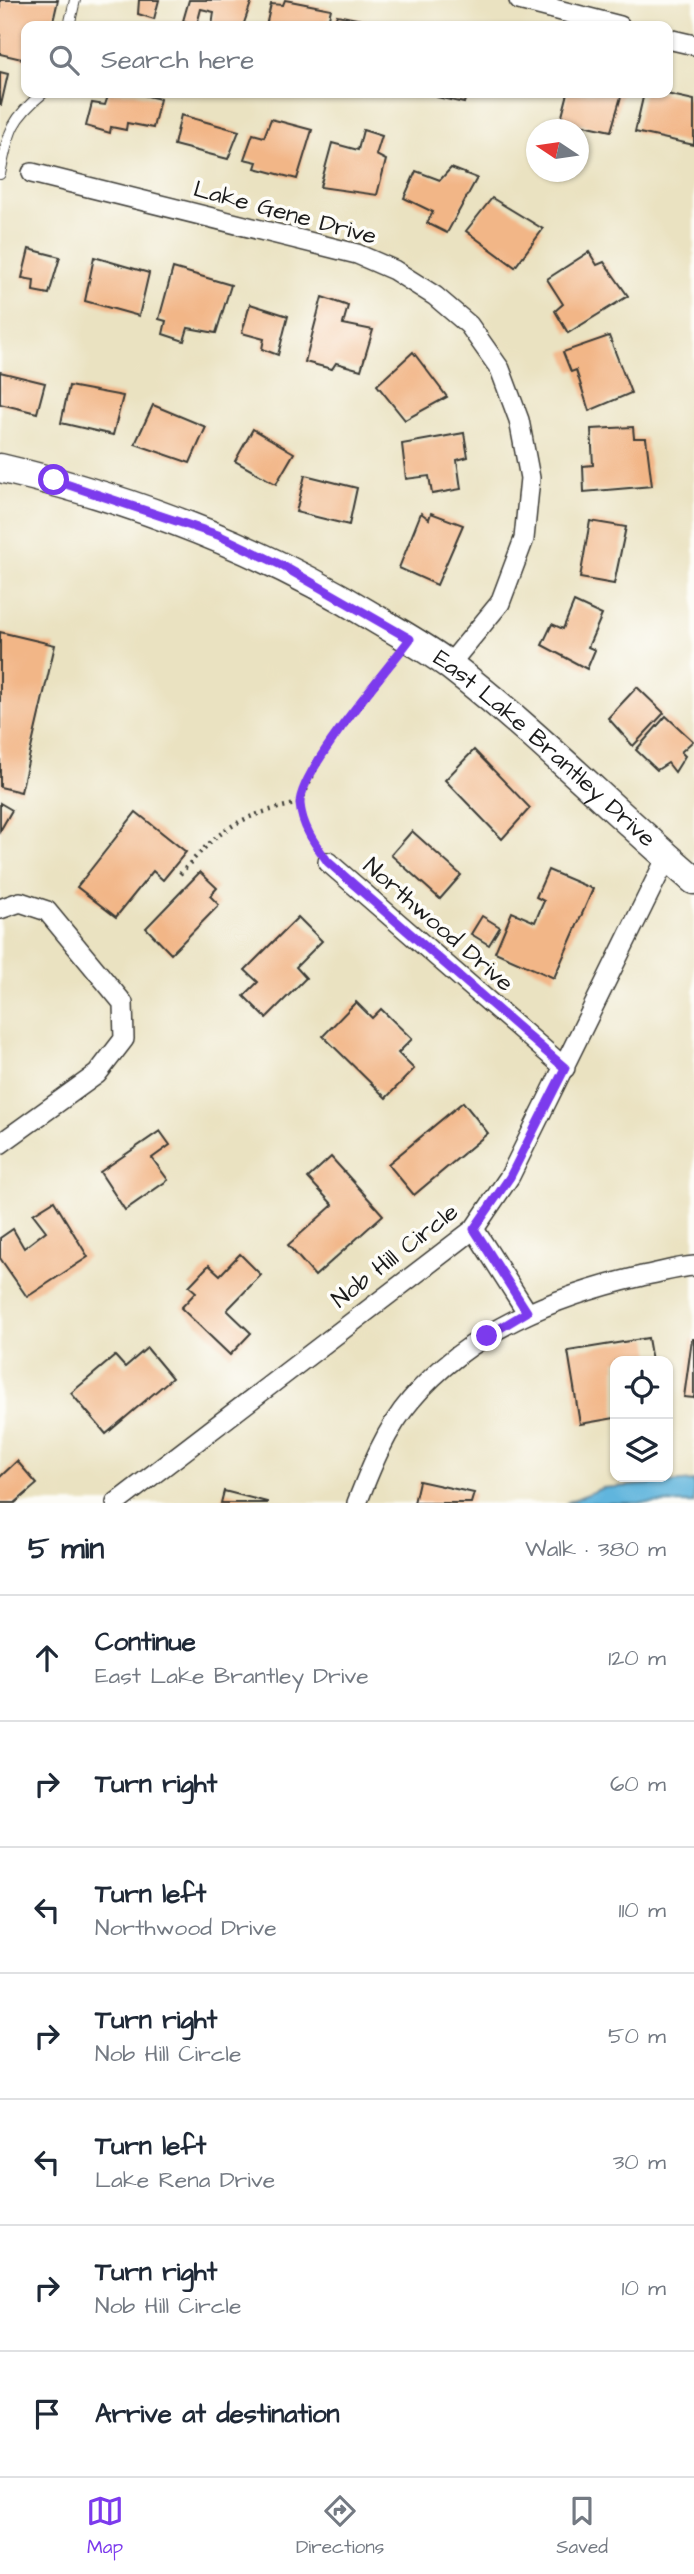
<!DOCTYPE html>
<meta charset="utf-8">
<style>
body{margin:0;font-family:"Architects Daughter",sans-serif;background:#f2f2f3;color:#1f2937}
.controls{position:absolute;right:21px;bottom:21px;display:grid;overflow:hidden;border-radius:14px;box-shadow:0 2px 5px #0004}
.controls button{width:63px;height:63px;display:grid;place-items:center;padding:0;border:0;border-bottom:2px solid #e0e1e3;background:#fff;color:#1f2937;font:35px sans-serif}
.compass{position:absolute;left:526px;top:119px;width:63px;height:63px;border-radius:50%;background:#fff;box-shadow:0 2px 5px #0004;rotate:283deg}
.stop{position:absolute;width:21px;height:21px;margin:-16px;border:5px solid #7c3aed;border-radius:50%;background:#fff}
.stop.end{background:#7c3aed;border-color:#fff;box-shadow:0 2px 7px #0008}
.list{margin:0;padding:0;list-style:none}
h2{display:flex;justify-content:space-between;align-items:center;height:91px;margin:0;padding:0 28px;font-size:30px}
h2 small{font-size:23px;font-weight:400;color:#747a83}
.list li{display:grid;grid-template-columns:46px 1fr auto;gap:21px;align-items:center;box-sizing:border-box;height:126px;padding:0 28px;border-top:2px solid #e0e1e3}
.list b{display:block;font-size:26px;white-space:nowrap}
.list p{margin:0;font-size:23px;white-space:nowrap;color:#747a83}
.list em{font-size:23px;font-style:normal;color:#747a83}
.icon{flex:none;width:38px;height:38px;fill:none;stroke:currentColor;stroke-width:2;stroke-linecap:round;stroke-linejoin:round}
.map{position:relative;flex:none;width:694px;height:1503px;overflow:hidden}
.search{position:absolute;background:#fff;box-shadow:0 2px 5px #0004;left:21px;right:21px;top:21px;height:77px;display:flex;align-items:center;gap:18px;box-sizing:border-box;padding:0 24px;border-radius:14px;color:#747a83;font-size:26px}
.sheet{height:973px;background:#fff}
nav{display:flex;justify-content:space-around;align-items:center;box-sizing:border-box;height:98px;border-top:2px solid #e0e1e3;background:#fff;font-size:19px;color:#747a83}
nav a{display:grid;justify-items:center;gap:4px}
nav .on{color:#7c3aed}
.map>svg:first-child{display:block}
.water{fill:#61b5dd;stroke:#3e687c;stroke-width:2}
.building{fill:#f2b687}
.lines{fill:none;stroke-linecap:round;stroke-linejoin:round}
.lane-casing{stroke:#3b3a35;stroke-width:12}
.street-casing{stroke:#3b3a35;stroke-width:22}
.secondary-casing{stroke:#3b3a35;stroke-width:31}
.path{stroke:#3b3a35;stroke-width:4.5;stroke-dasharray:2 5;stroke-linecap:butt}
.lane{stroke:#fff;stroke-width:10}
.street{stroke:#fff;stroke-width:19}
.secondary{stroke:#fff;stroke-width:28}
.route{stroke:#7c3aed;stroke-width:9}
.labels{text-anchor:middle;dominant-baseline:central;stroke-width:7;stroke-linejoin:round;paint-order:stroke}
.street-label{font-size:24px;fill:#1c1c1c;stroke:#fdfcf7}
</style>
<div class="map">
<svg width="694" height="1503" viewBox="0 0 694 1503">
<rect width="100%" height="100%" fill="#fdfcf7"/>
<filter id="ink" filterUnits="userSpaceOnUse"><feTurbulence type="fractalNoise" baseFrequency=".0143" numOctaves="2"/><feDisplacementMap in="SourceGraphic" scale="14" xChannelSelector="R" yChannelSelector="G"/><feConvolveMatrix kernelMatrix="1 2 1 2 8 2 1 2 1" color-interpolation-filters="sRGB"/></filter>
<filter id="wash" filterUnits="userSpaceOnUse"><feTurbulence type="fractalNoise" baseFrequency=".00686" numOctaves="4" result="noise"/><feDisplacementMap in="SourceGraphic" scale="28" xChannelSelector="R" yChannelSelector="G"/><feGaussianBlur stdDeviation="1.57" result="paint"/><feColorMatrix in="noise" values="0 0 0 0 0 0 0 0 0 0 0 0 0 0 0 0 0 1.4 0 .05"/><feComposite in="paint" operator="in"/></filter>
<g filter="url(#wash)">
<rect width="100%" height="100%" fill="#eae2c1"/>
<polygon class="water" points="694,1481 694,1503 566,1503 602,1488"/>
<g id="blocks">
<g class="building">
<polygon points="0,0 58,0 52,26 26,26 26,60 0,54"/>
<polygon points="139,0 159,0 154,19 138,14"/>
<polygon points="189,0 252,0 243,26 212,26 214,12 201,9 197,24 183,21"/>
<polygon points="285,0 331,9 327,26 266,26 271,4 283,5"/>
<polygon points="337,15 387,25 387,26 333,26"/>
<polygon points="0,72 8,74 1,105 0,104"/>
<polygon points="109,93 135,93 160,99 153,128 127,123 126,130 111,127 110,133 86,126 92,103 105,105"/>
<polygon points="438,93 467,93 464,103 437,97"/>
<polygon points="568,93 622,93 611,131 561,120"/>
<polygon points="644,93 662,93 694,100 694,145 635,132"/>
<polygon points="181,115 239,131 228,159 174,145"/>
<polygon points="271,119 312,130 297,179 255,168 257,162 244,159 253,134 264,137"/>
<polygon points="363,130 382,136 376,155 386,160 377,195 320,187 332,143 358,150"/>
<polygon points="451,168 477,178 447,233 427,223 433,212 404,198 416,171 440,180"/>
<polygon points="492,198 543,229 515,267 466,231"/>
<polygon points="29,249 60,257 49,294 33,291 34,280 22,278"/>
<polygon points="589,252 597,265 604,262 628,296 568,333 555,311 563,304 547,279"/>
<polygon points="94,257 149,273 139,316 85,301"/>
<polygon points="173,268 231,285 216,333 188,328 184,341 163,334 166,321 159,319"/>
<polygon points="322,297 348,306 343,324 373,330 361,370 336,363 332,369 305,362"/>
<polygon points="250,304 288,316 278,355 262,349 264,339 242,333"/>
<polygon points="609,336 631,393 589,411 576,370 571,372 563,352"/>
<polygon points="413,352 447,397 405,420 377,385"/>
<polygon points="0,372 45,383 37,413 0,404"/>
<polygon points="69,386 123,396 113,435 61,423"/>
<polygon points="153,405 206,427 190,463 135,444"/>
<polygon points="633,427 634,438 646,438 652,486 584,492 583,466 593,465 591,429"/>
<polygon points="253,429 294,453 276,484 235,461"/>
<polygon points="464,433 468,457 457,460 461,489 432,494 429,476 406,479 402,444"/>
<polygon points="305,475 357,488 349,525 296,512"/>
<polygon points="421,513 429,519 431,513 463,525 437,585 399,568"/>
<polygon points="590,521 626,527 614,584 580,578"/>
<polygon points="574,602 602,615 588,647 595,650 587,669 542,645 552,624 563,629"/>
<polygon points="0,632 55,645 21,792 0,787"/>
<polygon points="637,687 664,713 633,746 608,718"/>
<polygon points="666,716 693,741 681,752 685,756 675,772 668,763 657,770 636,750"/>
<polygon points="474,750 530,808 502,839 445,780"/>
<polygon points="0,803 12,810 0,831"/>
<polygon points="136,812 186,852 163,880 153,871 116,917 77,887"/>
<polygon points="412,831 461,875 440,899 391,855"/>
<polygon points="548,870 593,889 554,978 495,952 512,912 535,922 544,901 536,897"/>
<polygon points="200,872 217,888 210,896 219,905 171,954 146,928"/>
<polygon points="482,916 500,927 489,945 471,934"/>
<polygon points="298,917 322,941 296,967 306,978 266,1018 244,996 258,982 245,970"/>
<polygon points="356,1002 372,1018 381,1009 412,1039 398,1053 414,1069 386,1098 323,1036"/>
<polygon points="463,1102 488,1133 414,1195 388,1164"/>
<polygon points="160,1131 170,1145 152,1158 168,1180 125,1210 100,1172"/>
<polygon points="331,1157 383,1215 315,1276 288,1245 333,1205 308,1178"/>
<polygon points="54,1201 88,1257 27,1297 0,1258 0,1238 13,1229 24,1248 46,1231 33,1214"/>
<polygon points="240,1254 261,1275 227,1310 251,1333 230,1355 181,1308 196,1292 189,1286 209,1265 220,1275"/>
<polygon points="648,1338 652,1361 615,1361 615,1418 580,1424 568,1351"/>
<polygon points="692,1339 694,1339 694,1398 684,1397"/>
<polygon points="147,1348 172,1378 106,1434 71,1393 115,1356 125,1367"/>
<polygon points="17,1461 37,1484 15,1503 0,1503 0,1477"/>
<polygon points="419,1481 474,1493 471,1503 414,1503"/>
<polygon points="224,1491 267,1502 267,1503 221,1503"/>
</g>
</g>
</g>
<g filter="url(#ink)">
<use href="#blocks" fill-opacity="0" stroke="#3b3a35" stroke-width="2"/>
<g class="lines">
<defs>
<g id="lane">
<polyline points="69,26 75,0"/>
<path d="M0,174C9,133 9,121 43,93"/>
</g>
<g id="street">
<polyline points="519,0 620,26"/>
<polyline points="668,39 694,45"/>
<polyline points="32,173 357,254 394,270 435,296 469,325 500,369 519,420 530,478 524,539 500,603 449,665"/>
<polyline points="328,862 565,1068"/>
<polyline points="0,909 20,902 47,911 123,1003 124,1039 97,1074 0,1144"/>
<polyline points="474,1229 527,1312"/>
<polyline points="116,1503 474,1229 510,1176 667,857"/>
<path d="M357,1503C371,1467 386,1429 411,1400C470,1330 556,1296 642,1276C659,1273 677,1267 694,1266"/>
</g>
<g id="secondary">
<path id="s1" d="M0,468C133,499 259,547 376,619C401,634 428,649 452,667C537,733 612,810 694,880"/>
</g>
</defs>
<use href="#lane" class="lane-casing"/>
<use href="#street" class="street-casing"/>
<use href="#secondary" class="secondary-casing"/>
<g class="path">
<polyline points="300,803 322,755 395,659"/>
<polyline points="300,803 308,835 317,847"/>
<path d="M180,874C222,827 238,816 300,803"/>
</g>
<use href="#lane" class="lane"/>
<use href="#street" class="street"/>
<use href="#secondary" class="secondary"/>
</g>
</g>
<g class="lines" filter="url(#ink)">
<path class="route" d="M54,480L218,535L281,565L410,639C387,670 299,771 300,804C302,827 315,844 328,862L565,1068L510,1177L474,1229L527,1312L487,1336"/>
</g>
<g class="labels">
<g class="street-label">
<text transform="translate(285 213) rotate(15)">Lake Gene Drive</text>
<text stroke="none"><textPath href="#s1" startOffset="620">East Lake Brantley Drive</textPath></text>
<text transform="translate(438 925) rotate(41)">Northwood Drive</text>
<text transform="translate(395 1256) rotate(-38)">Nob Hill Circle</text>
</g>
</g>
</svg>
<div class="controls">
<button><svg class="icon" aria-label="locate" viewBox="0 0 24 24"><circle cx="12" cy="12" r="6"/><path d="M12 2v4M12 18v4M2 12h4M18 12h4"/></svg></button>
<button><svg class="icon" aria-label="layers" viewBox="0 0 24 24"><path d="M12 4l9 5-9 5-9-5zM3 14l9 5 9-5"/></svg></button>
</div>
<svg class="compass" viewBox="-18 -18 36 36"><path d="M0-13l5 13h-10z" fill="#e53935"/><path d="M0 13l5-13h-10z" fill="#747a83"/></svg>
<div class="stop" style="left:54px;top:480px"></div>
<div class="stop end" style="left:487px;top:1336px"></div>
<div class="search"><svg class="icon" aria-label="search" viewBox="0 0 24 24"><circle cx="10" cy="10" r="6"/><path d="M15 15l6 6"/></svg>Search here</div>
</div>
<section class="sheet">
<h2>5 min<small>Walk · 380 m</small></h2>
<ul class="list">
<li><svg class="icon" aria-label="ahead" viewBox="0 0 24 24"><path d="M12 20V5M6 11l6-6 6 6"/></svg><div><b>Continue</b><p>East Lake Brantley Drive</p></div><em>120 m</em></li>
<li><svg class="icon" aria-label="right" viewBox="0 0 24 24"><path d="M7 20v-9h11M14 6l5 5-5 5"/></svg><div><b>Turn right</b></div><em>60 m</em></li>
<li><svg class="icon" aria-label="left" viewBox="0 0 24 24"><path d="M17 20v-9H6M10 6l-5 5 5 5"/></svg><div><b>Turn left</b><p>Northwood Drive</p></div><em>110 m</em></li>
<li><svg class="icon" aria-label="right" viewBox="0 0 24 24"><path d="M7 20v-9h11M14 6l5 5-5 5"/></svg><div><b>Turn right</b><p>Nob Hill Circle</p></div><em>50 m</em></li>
<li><svg class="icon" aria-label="left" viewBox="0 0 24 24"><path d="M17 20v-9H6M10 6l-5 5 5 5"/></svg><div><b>Turn left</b><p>Lake Rena Drive</p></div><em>30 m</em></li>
<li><svg class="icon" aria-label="right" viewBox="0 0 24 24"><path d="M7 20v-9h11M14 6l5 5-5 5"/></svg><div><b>Turn right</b><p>Nob Hill Circle</p></div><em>10 m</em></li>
<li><svg class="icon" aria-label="arrive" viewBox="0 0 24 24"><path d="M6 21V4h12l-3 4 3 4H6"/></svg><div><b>Arrive at destination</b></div></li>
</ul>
</section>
<nav>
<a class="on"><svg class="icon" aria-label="map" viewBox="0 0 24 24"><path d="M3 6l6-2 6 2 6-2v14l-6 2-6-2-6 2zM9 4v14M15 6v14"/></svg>Map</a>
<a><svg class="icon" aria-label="directions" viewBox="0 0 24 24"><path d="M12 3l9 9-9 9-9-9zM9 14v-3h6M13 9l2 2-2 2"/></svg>Directions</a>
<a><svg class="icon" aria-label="saved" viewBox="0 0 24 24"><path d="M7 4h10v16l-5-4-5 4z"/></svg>Saved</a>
</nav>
